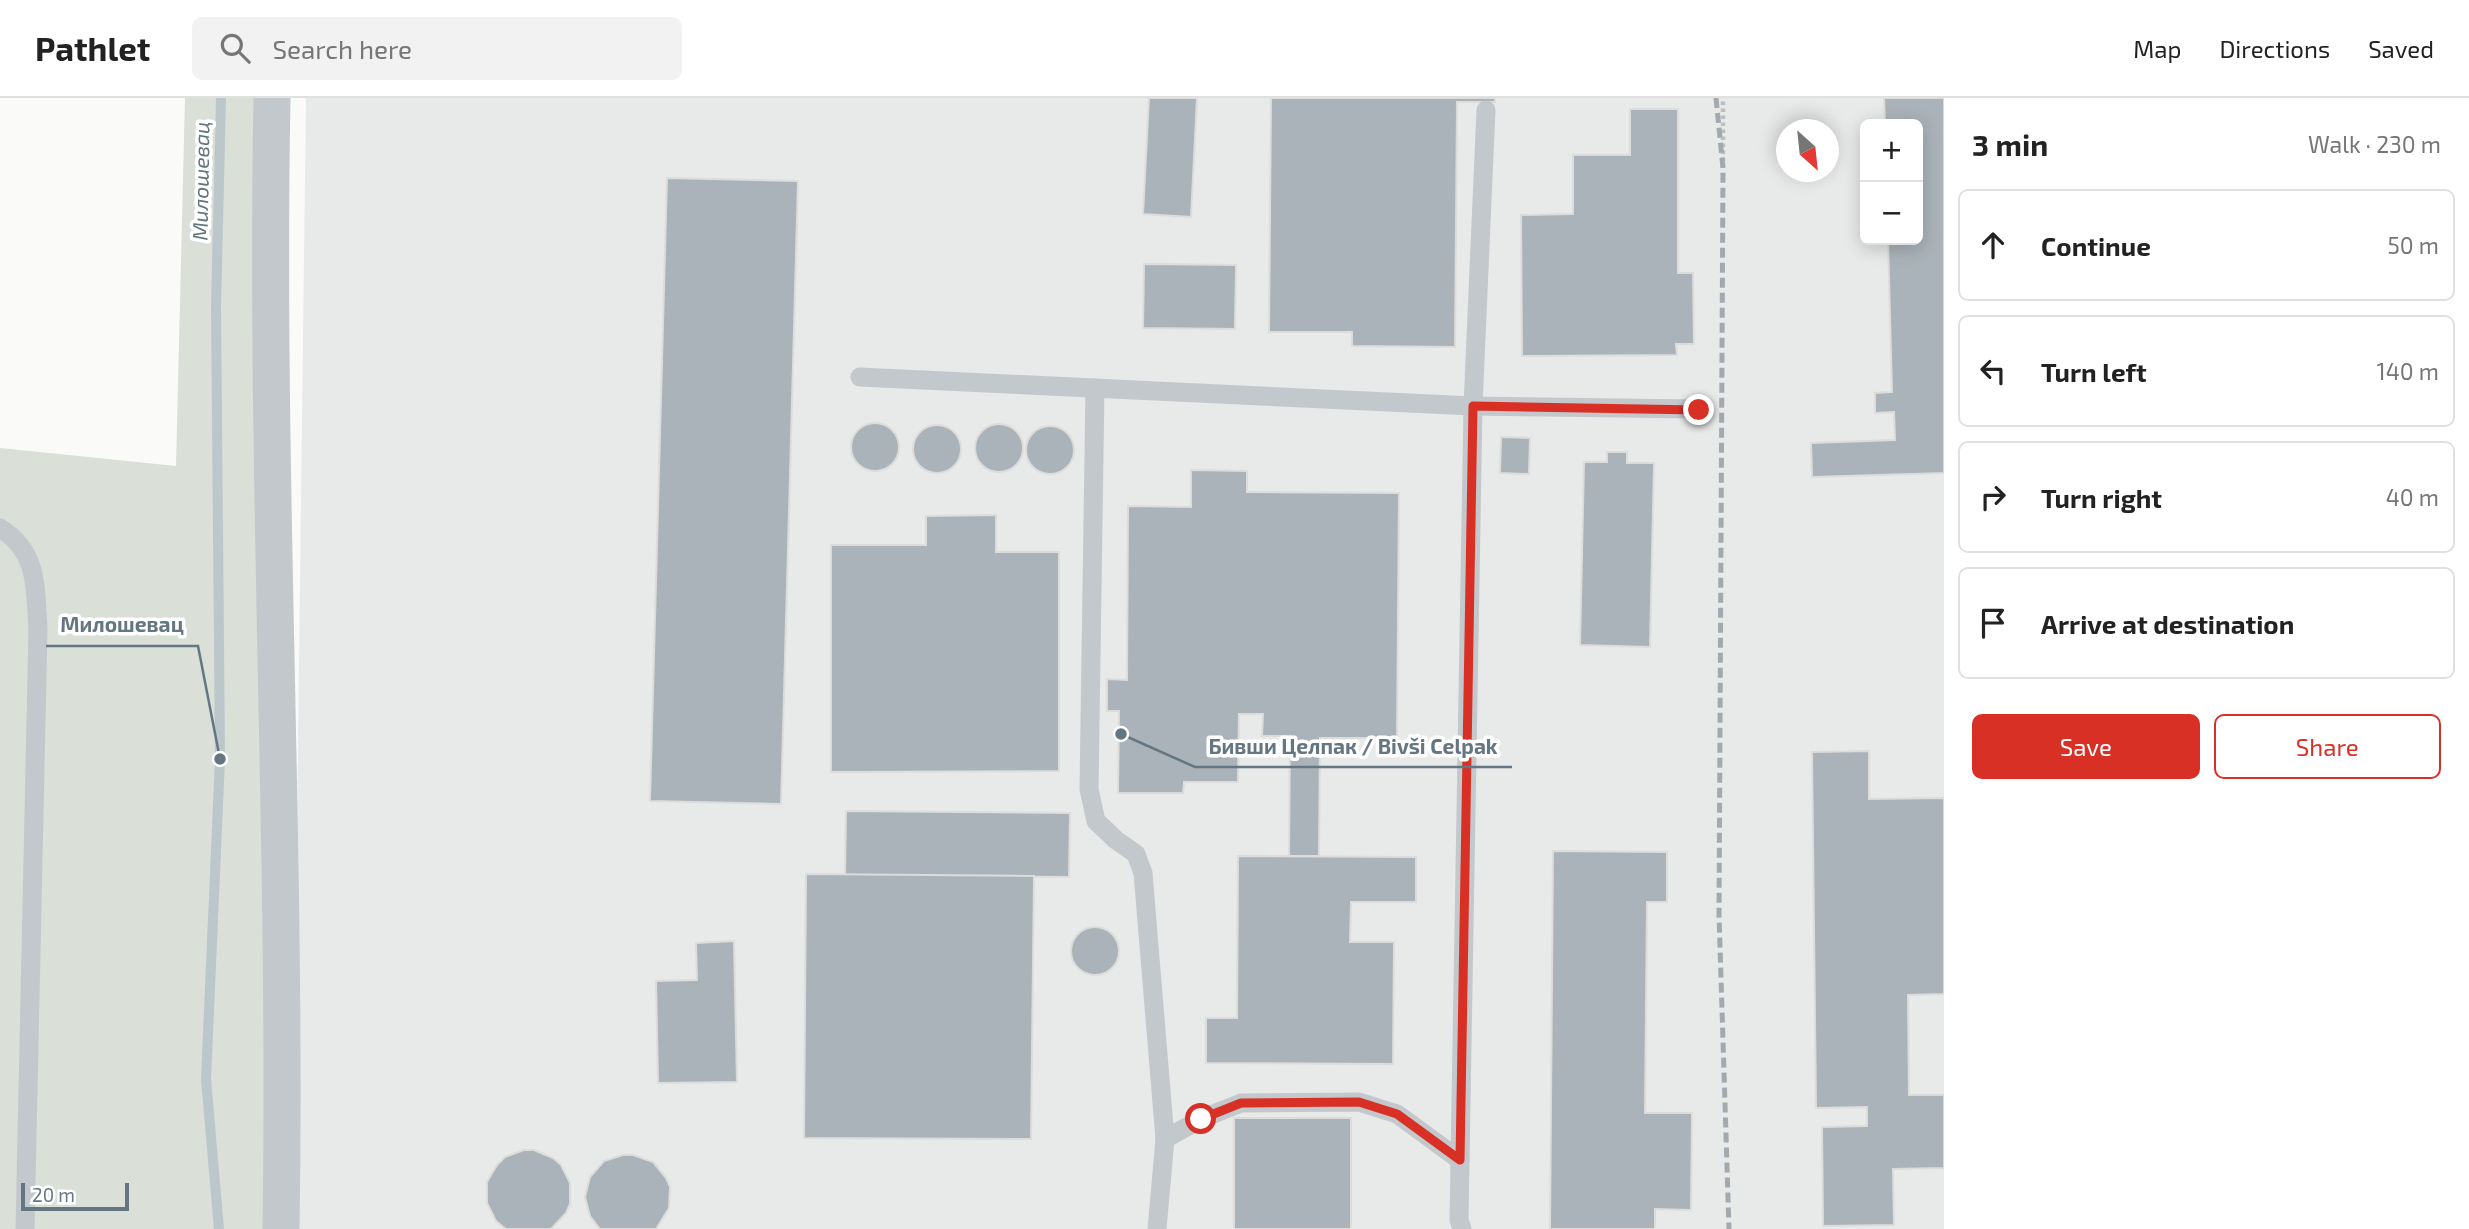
<!DOCTYPE html>
<meta charset="utf-8">
<style>
body{margin:0;font-family:"Exo 2",sans-serif;background:#f2f2f2;color:#222}
.controls{position:absolute;right:21px;top:21px;display:grid;overflow:hidden;border-radius:10px;box-shadow:0 4px 18px #0003}
.controls button{width:63px;height:63px;display:grid;place-items:center;padding:0;border:0;border-bottom:2px solid #e0e0e0;background:#fff;color:#222;font:35px sans-serif}
.compass{position:absolute;left:1776px;top:21px;width:63px;height:63px;border-radius:50%;background:#fff;box-shadow:0 4px 18px #0003;rotate:153deg}
.scale{position:absolute;left:21px;bottom:18px;width:108px;box-sizing:border-box;padding-left:7px;border:4px solid #657683;border-top:0;font-size:19px;line-height:24px;white-space:nowrap;color:#657683;-webkit-text-stroke:5px #fff;paint-order:stroke}
.stop{position:absolute;width:21px;height:21px;margin:-16px;border:5px solid #d93025;border-radius:50%;background:#fff}
.stop.end{background:#d93025;border-color:#fff;box-shadow:0 2px 7px #0008}
.list{margin:0;padding:0;list-style:none}
h2{display:flex;justify-content:space-between;align-items:center;height:91px;margin:0;padding:0 28px;font-size:30px}
h2 small{font-size:23px;font-weight:400;color:#767676}
.list li{display:grid;grid-template-columns:46px 1fr auto;gap:21px;align-items:center;box-sizing:border-box;height:112px;margin:0 14px 14px;padding:0 14px;border:2px solid #e0e0e0;border-radius:10px}
.list b{display:block;font-size:26px;white-space:nowrap}
.list em{font-size:23px;font-style:normal;color:#767676}
.actions{display:flex;gap:14px;padding:21px 28px}
.actions a{flex:1;padding:16px 0;border:2px solid #d93025;border-radius:10px;text-align:center;font-size:24px;color:#d93025}
.actions .main{background:#d93025;color:#fff}
.icon{flex:none;width:38px;height:38px;fill:none;stroke:currentColor;stroke-width:2;stroke-linecap:round;stroke-linejoin:round}
.map{position:relative;flex:none;width:1944px;height:1131px;overflow:hidden}
header{display:flex;align-items:center;gap:42px;box-sizing:border-box;height:98px;padding:0 35px;background:#fff;border-bottom:2px solid #e0e0e0}
header strong{font-size:33px}
nav{display:flex;gap:38px;margin-inline-start:auto;font-size:24px}
.search{width:490px;height:63px;background:#f2f2f2;display:flex;align-items:center;gap:18px;box-sizing:border-box;padding:0 24px;border-radius:10px;color:#767676;font-size:26px}
main{display:flex}
aside{flex:1;background:#fff}
.map>svg:first-child{display:block}
.built{fill:#e8e9e9;fill-rule:evenodd}
.green{fill:#dadfd7}
.lines{fill:none;stroke-linecap:round;stroke-linejoin:round}
.stream{stroke:#bbc7cb;stroke-width:10}
.building{fill:#aab3b9;stroke:#dcdcda;stroke-width:2}
.path{stroke:#bbbfc2;stroke-width:4.5;stroke-dasharray:3.5 3.5;stroke-linecap:butt}
.lane{stroke:#c3c8cc;stroke-width:19}
.street{stroke:#c3c8cc;stroke-width:37}
.rail{stroke:#a2aab0;stroke-width:5;stroke-dasharray:10 5;stroke-linecap:butt}
.route{stroke:#d93025;stroke-width:9}
.labels{text-anchor:middle;dominant-baseline:central;stroke-width:7;stroke-linejoin:round;paint-order:stroke}
.water-label{font-size:21px;font-style:italic;fill:#60757c;stroke:#fff}
.leader{fill:none;stroke:#657683;stroke-width:2.5}
.callout-dot{fill:#657683;stroke:#fff;stroke-width:2.5}
.callout-label{font-size:21px;text-anchor:middle;font-weight:bold;fill:#657683;stroke:#fff;stroke-width:7;stroke-linejoin:round;paint-order:stroke}
</style>
<header>
<strong>Pathlet</strong>
<div class="search"><svg class="icon" aria-label="search" viewBox="0 0 24 24"><circle cx="10" cy="10" r="6"/><path d="M15 15l6 6"/></svg>Search here</div>
<nav><a>Map</a><a>Directions</a><a>Saved</a></nav>
</header>
<main>
<div class="map">
<svg width="1944" height="1131" viewBox="0 0 1944 1131">
<rect width="100%" height="100%" fill="#fafaf8"/>
<path class="built" d="M306,0H1944V1131H292ZM1865,26H1918V142H1865ZM1786,32H1828V74H1786Z"/>
<polygon class="green" points="185,0 269,0 269,1131 0,1131 0,350 176,368"/>
<g class="lines">
<polyline class="stream" points="219,1131 206,981 220,661 216,209 221,0"/>
</g>
<g class="building">
<polygon points="1149,0 1197,0 1191,119 1143,116"/>
<polygon points="1271,0 1495,0 1495,4 1457,4 1455,249 1352,248 1352,234 1269,234"/>
<polygon points="1884,0 1944,0 1944,375 1812,379 1811,345 1895,342 1894,314 1875,315 1875,295 1892,294 1888,142 1918,142 1918,26 1885,26"/>
<polygon points="1630,11 1678,11 1678,175 1693,175 1694,246 1676,246 1677,257 1522,258 1521,117 1573,116 1573,57 1630,57"/>
<polygon points="667,80 798,83 781,706 650,703"/>
<polygon points="1144,166 1236,167 1235,231 1143,230"/>
<circle cx="875" cy="349" r="24"/>
<circle cx="999" cy="350" r="24"/>
<circle cx="937" cy="351" r="24"/>
<circle cx="1050" cy="352" r="24"/>
<polygon points="1501,339 1530,340 1529,376 1500,375"/>
<polygon points="1607,354 1627,354 1627,365 1654,365 1650,549 1580,547 1584,364 1607,364"/>
<polygon points="1191,372 1247,373 1247,394 1399,395 1397,640 1320,640 1319,758 1289,758 1290,638 1262,638 1263,616 1239,616 1238,684 1184,684 1183,695 1118,695 1119,613 1107,613 1107,581 1127,582 1128,408 1191,409"/>
<polygon points="996,417 996,454 1059,454 1059,673 831,674 831,447 926,447 926,418"/>
<polygon points="1869,653 1869,701 1944,700 1944,896 1908,897 1909,997 1944,997 1944,1070 1893,1071 1894,1127 1823,1128 1822,1029 1867,1028 1867,1009 1816,1010 1812,654"/>
<polygon points="846,713 1070,715 1069,779 845,777"/>
<polygon points="1553,753 1667,754 1667,804 1647,804 1645,1015 1692,1015 1691,1112 1655,1111 1655,1131 1550,1131"/>
<polygon points="1238,758 1416,759 1416,804 1351,804 1350,844 1394,844 1393,966 1206,965 1206,920 1237,920"/>
<polygon points="806,776 1034,778 1031,1041 804,1040"/>
<circle cx="1095" cy="853" r="24"/>
<polygon points="734,843 737,984 658,985 656,883 697,882 696,845"/>
<rect x="1234" y="1020" width="117" height="111"/>
<polygon points="524,1052 534,1052 553,1060 561,1067 570,1085 570,1106 566,1115 551,1131 506,1131 496,1123 487,1105 487,1084 497,1067 505,1059"/>
<polygon points="623,1057 633,1057 653,1064 666,1080 670,1089 669,1110 656,1131 600,1131 590,1118 585,1099 590,1079 604,1063"/>
</g>
<g class="lines">
<polyline class="path" points="1723,70 1723,0"/>
<g class="lane">
<polyline points="1486,12 1473,308 1699,311"/>
<polyline points="860,279 1473,308 1460,1062 1459,1122 1462,1131"/>
<polyline points="1095,290 1089,691 1096,723 1116,742 1136,756 1143,775 1165,1041 1157,1131"/>
<path d="M0,430C39,454 35,490 38,531L25,1131"/>
<polyline points="1165,1041 1201,1021 1241,1005 1359,1004 1397,1016 1460,1062"/>
</g>
<path class="street" d="M272,0C265,377 287,754 281,1131"/>
<polyline class="rail" points="1716,0 1723,70 1719,817 1729,1131"/>
</g>
<g class="lines">
<polyline class="route" points="1201,1021 1241,1005 1359,1004 1397,1016 1460,1062 1473,308 1699,312"/>
</g>
<g class="labels">
<g class="water-label">
<text transform="translate(200 83) rotate(-89)">Милошевац</text>
</g>
</g>
<path class="leader" d="M220 661L198 548H46M1121 636L1195 669H1512"/>
<g class="callout-dot">
<circle cx="220" cy="661" r="7"/>
<circle cx="1121" cy="636" r="7"/>
</g>
<g class="callout-label">
<text x="122" y="534">Милошевац</text>
<text x="1353" y="656">Бивши Целпак / Bivši Celpak</text>
</g>
</svg>
<div class="controls">
<button>+</button>
<button>−</button>
</div>
<svg class="compass" viewBox="-18 -18 36 36"><path d="M0-13l5 13h-10z" fill="#e53935"/><path d="M0 13l5-13h-10z" fill="#767676"/></svg>
<div class="scale">20 m</div>
<div class="stop" style="left:1201px;top:1021px"></div>
<div class="stop end" style="left:1699px;top:312px"></div>
</div>
<aside>
<h2>3 min<small>Walk · 230 m</small></h2>
<ul class="list">
<li><svg class="icon" aria-label="ahead" viewBox="0 0 24 24"><path d="M12 20V5M6 11l6-6 6 6"/></svg><div><b>Continue</b></div><em>50 m</em></li>
<li><svg class="icon" aria-label="left" viewBox="0 0 24 24"><path d="M17 20v-9H6M10 6l-5 5 5 5"/></svg><div><b>Turn left</b></div><em>140 m</em></li>
<li><svg class="icon" aria-label="right" viewBox="0 0 24 24"><path d="M7 20v-9h11M14 6l5 5-5 5"/></svg><div><b>Turn right</b></div><em>40 m</em></li>
<li><svg class="icon" aria-label="arrive" viewBox="0 0 24 24"><path d="M6 21V4h12l-3 4 3 4H6"/></svg><div><b>Arrive at destination</b></div></li>
</ul>
<div class="actions"><a class="main">Save</a><a>Share</a></div>
</aside>
</main>
